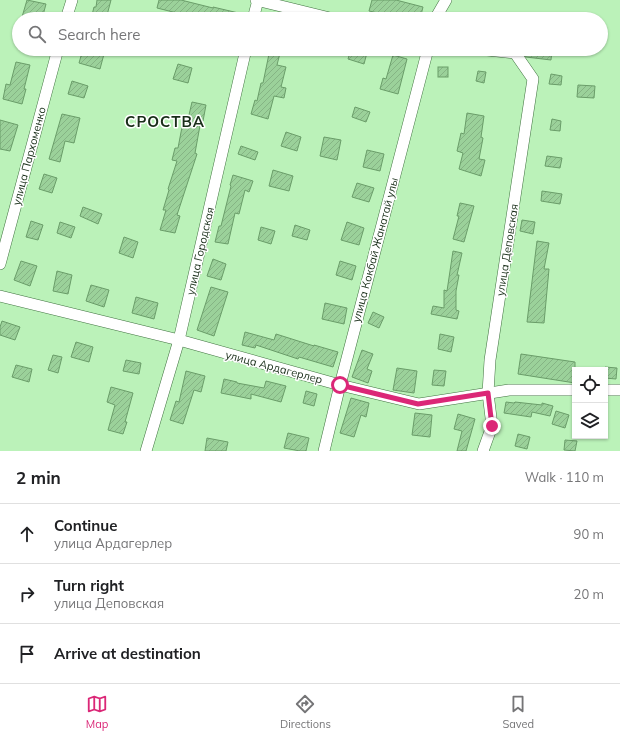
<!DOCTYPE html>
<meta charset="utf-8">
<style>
body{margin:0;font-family:Mulish,sans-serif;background:#f2f2f2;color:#202124}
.controls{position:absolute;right:12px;bottom:12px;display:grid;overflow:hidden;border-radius:0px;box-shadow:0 1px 3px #0004}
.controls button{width:36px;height:36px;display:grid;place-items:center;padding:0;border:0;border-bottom:1px solid #e0e0e0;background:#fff;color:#202124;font:20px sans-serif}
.stop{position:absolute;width:12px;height:12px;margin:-9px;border:3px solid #db2777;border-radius:50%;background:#fff}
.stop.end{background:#db2777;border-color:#fff;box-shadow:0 1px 4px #0008}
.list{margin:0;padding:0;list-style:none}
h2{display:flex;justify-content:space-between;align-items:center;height:52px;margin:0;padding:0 16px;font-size:17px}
h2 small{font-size:13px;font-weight:400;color:#757577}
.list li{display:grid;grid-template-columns:26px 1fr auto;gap:12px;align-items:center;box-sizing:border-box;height:60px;padding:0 16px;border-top:1px solid #e0e0e0}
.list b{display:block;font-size:15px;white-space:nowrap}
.list p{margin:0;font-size:13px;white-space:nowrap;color:#757577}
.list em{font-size:13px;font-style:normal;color:#757577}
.icon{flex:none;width:22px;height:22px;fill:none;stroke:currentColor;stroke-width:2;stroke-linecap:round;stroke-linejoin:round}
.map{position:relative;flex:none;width:620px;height:451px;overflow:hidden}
.search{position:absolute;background:#fff;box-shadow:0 1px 3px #0004;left:12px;right:12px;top:12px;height:44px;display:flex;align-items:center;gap:10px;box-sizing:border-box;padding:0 14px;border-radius:22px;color:#757577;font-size:15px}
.sheet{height:232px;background:#fff}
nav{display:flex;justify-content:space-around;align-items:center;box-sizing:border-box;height:56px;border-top:1px solid #e0e0e0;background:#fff;font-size:11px;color:#757577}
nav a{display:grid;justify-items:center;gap:2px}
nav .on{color:#db2777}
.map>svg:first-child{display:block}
.building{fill:url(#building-hatch);stroke:#6a9d69}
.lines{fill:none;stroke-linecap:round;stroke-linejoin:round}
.minor-casing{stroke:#417341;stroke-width:12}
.minor{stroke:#fff;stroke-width:11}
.route{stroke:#db2777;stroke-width:5}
.labels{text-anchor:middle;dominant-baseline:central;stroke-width:3;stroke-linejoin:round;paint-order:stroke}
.street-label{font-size:11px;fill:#182d18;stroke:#fff}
.district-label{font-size:15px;font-weight:bold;letter-spacing:1px;fill:#182d18;stroke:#fff}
</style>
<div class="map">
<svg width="620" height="451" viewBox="0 0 620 451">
<defs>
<pattern id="building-hatch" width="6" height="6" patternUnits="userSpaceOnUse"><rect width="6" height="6" fill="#9bd19a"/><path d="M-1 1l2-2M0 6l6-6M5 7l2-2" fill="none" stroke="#85b484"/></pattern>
</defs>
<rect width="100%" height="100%" fill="#bbf2b9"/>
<g class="building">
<polygon points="27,0 46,4 42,19 32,19 22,17"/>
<polygon points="97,0 111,0 106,19 91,19 94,7 96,7"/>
<polygon points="159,0 181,0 213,8 213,7 247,15 246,19 184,19 185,15 157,8"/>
<polygon points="372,0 396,0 423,7 420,19 405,19 369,11"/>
<polygon points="83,49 104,54 100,69 79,63"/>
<polygon points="270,49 281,49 277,65 286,67 281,87 286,88 284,98 274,96 268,119 251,114 255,100 257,101 261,83 263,83"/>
<polygon points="351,49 368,49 364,64 348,59"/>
<polygon points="521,49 552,49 551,60 526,57"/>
<polygon points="393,55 407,59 398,94 380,89 383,78 386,79"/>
<polygon points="16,62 30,65 24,89 26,89 22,104 3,99 6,84 10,85"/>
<polygon points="178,64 192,68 188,83 173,79"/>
<rect x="438" y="67" width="10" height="10"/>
<polygon points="478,71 486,72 484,83 476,81"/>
<polygon points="551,74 562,76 561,85 549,84"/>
<polygon points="72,81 88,86 84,98 68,94"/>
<polygon points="578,85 595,86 594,98 577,97"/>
<polygon points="192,102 206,105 203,121 201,120 195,153 197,154 177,215 180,216 175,233 160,230 166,210 163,210 169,190 168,189 177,161 172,160 175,148 178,148 182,127 186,128"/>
<polygon points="355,107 370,112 366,122 352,117"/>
<polygon points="467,113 484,116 481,137 483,138 479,159 485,160 481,176 459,169 463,153 457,151 461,133 464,134"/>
<polygon points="62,114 80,118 74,143 65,141 60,162 49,159"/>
<polygon points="552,119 561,121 560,131 550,130"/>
<polygon points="0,120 18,125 10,151 0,149"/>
<polygon points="286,132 301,137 297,151 281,146"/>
<polygon points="324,137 341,140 337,160 320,156"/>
<polygon points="241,146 258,152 255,160 238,154"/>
<polygon points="367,150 384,154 380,171 363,167"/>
<polygon points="547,156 562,158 560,168 545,166"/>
<polygon points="273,170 293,176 289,191 269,186"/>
<polygon points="44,174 57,178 52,193 39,189"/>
<polygon points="233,175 253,181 249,192 245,190 239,214 235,213 228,244 215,242 219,226 221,226 231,186 230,185"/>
<polygon points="357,183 374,188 369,202 352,197"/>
<polygon points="542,191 562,194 560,204 541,201"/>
<polygon points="460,203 474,206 464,242 453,239 459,216 457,216"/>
<polygon points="83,207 102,214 98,224 80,216"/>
<polygon points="522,220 535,222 533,234 520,231"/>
<polygon points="31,221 43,225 38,240 26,237"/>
<polygon points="60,222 75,227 71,238 57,233"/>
<polygon points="347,222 364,228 359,245 341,240"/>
<polygon points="295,225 310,230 307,240 292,236"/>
<polygon points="261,227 275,231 271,244 258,240"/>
<polygon points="124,237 138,242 133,258 119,253"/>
<polygon points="537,241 549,243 544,269 549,269 544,323 527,322"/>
<polygon points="453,251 462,253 457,275 459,275 456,291 456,310 459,311 457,319 431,314 433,306 444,308 444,290 447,291"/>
<polygon points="213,259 226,264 221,280 207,276"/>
<polygon points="21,261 37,266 30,286 14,280"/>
<polygon points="340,261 356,266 352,280 336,275"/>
<polygon points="57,271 72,275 68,294 53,291"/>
<polygon points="91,285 109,290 104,307 86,301"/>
<polygon points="211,287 228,292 214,336 197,330"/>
<polygon points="136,297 158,303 154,319 132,313"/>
<polygon points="325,303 347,308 344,324 322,319"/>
<polygon points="373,312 384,317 379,328 368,323"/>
<polygon points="2,321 20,327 15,340 0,335 0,327"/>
<polygon points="245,332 274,340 276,334 314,346 314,345 338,352 333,367 299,357 298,359 256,345 255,348 242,345"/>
<polygon points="440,334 454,337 451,352 438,349"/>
<polygon points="76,342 93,347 89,362 71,357"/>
<polygon points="362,350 373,354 367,369 372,371 368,383 352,377"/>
<polygon points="521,354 575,362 575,383 518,374"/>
<polygon points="53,355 62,357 58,373 48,370"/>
<polygon points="126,360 141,363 139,374 123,371"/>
<polygon points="16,365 32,369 29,382 12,377"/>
<polygon points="605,367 617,368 616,379 605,378"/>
<polygon points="397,368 417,371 414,393 393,390"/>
<polygon points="434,370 446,371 444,386 432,385"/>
<polygon points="186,371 205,376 201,392 194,390 183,424 170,420 176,401 179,402"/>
<polygon points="224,379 237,382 237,383 264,388 266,381 286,386 281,402 251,394 251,399 221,393"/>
<polygon points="111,387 133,393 125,422 127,422 123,434 108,430 115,405 107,402"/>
<polygon points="306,391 317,394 314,406 303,403"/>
<polygon points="351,398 369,403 366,417 361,415 354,437 340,433"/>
<polygon points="506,402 514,403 515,402 542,405 542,403 553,406 550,416 532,412 531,417 504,413"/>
<polygon points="556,411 569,415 565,428 552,424"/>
<polygon points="415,413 432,415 430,437 412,435"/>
<polygon points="458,414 475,419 466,451 457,451 462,431 454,429"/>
<polygon points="288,433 309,438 306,451 300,451 284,448"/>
<polygon points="518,434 530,437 527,449 515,446"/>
<polygon points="207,438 228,442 226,451 205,451"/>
<polygon points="565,440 577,441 575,451 564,450"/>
</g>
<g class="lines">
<defs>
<g id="minor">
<polyline points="256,0 334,19"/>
<polyline points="66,19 72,0"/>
<polyline points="253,19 258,0"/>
<polyline points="435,19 446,0"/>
<polyline points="478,49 515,53 533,79 490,360 488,393 492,426 483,451"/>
<polyline points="0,264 58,49"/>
<polyline points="0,296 179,340 340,385 419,404 509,390 575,390"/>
<polyline points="605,390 620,390"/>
<polyline points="146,451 179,340 246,49"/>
<polyline points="324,451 340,385 428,49"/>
</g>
</defs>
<use href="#minor" class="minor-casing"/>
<use href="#minor" class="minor"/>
</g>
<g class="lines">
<polyline class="route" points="340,385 418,404 488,393 492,426"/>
</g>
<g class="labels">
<g class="street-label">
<text transform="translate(29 156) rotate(-75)">улица Пархоменко</text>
<text transform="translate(375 250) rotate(-75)">улица Кокбай Жанатай улы</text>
<text transform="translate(507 250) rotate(-81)">улица Деповская</text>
<text transform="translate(200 251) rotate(-77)">улица Городская</text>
<text transform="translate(274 367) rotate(15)">улица Ардагерлер</text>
</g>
<g class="district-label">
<text x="165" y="121">СРОСТВА</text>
</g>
</g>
</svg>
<div class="controls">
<button><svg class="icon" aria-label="locate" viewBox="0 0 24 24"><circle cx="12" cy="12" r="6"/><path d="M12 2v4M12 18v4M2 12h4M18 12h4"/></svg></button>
<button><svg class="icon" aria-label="layers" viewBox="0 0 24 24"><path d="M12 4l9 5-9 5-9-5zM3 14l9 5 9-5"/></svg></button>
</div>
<div class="stop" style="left:340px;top:385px"></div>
<div class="stop end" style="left:492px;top:426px"></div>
<div class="search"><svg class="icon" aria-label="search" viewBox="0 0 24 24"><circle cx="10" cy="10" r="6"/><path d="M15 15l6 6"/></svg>Search here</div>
</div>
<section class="sheet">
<h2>2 min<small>Walk · 110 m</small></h2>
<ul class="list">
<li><svg class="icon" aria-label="ahead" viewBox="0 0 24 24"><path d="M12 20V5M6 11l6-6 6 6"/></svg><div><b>Continue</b><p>улица Ардагерлер</p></div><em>90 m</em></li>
<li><svg class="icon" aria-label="right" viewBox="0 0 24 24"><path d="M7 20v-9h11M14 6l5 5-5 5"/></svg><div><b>Turn right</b><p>улица Деповская</p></div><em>20 m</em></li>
<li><svg class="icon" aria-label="arrive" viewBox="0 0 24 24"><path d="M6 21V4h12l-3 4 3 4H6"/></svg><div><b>Arrive at destination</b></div></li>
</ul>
</section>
<nav>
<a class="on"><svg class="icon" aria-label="map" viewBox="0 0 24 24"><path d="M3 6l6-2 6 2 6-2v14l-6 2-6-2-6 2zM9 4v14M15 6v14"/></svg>Map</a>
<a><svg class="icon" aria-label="directions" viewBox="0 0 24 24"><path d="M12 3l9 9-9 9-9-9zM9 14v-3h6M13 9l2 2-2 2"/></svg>Directions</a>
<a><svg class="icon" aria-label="saved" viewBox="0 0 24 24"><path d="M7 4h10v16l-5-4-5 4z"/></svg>Saved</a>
</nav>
